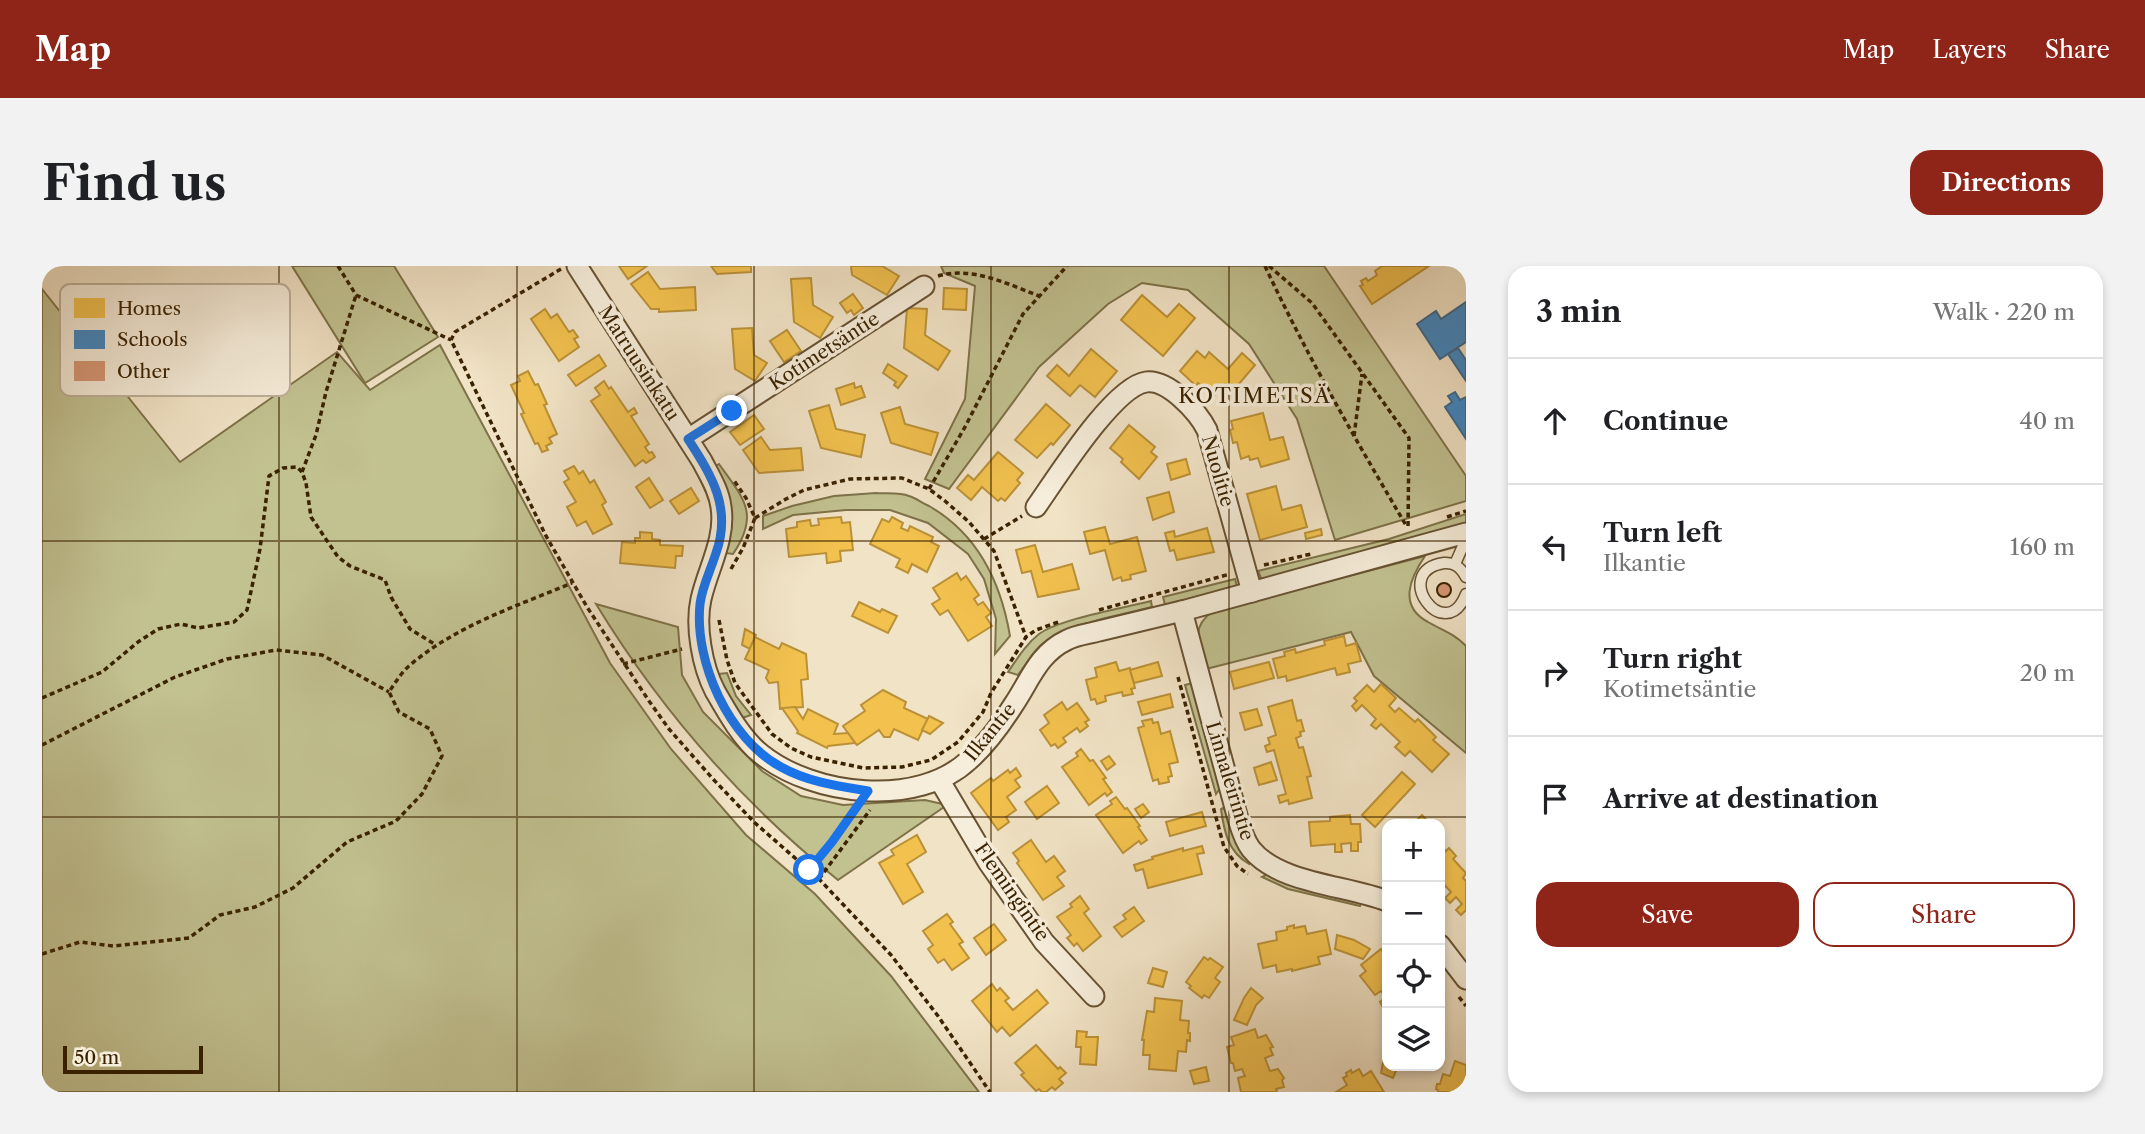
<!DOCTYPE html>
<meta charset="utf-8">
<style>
body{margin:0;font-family:"Libre Caslon Text",serif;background:#f2f2f2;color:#202124}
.controls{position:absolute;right:21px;bottom:21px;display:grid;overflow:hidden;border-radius:14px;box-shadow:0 4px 10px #0003}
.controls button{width:63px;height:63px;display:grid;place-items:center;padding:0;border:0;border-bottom:2px solid #e0e0e0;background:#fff;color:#202124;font:35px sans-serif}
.scale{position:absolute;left:21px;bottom:18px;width:140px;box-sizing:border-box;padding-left:7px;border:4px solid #3a2200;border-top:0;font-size:19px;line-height:24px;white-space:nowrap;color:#3a2200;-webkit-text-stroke:5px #f6edda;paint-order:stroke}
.stop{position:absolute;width:21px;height:21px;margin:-16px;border:5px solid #1a73e8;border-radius:50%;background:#fff}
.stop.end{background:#1a73e8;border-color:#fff;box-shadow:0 2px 7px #0008}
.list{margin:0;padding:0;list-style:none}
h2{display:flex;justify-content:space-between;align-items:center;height:91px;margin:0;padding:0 28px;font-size:30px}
h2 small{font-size:23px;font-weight:400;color:#757577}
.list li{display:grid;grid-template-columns:46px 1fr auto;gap:21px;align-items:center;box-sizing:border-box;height:126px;padding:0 28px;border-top:2px solid #e0e0e0}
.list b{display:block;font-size:26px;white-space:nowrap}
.list p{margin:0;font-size:23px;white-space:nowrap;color:#757577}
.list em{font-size:23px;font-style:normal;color:#757577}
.actions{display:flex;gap:14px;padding:21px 28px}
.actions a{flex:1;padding:16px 0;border:2px solid #8f2418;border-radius:21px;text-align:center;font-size:24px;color:#8f2418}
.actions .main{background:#8f2418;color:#fff}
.icon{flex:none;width:38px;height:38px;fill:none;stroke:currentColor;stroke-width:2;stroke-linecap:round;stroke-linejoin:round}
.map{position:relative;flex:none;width:1424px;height:826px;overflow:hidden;border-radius:21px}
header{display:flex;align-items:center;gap:42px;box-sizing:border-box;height:98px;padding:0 35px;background:#8f2418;color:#fff}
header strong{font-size:33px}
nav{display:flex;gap:38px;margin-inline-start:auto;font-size:24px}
.intro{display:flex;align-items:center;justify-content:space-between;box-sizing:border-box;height:168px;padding:0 42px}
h1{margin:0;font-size:49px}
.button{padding:18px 32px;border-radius:21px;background:#8f2418;color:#fff;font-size:24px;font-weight:700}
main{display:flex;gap:42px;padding:0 42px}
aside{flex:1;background:#fff;border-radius:21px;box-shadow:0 4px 10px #0003}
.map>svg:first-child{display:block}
.green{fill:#c2c190;stroke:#7e7248;stroke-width:2}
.homes{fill:#f2c14e;stroke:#bb9137;stroke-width:2}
.schools{fill:#3f88c5;stroke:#3e698a;stroke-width:2}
.building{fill:#d79776;stroke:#3a2200;stroke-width:2}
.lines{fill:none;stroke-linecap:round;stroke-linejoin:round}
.service-casing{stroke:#685232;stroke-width:13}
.minor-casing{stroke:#685232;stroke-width:23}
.path{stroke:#3a2200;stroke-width:3.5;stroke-dasharray:5 3.5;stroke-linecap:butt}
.service{stroke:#f6edda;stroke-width:10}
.minor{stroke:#f6edda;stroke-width:19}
.route{stroke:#1a73e8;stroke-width:9}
.grid{fill:none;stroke:#3a2200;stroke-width:2;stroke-opacity:0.55}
.labels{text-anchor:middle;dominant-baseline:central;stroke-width:7;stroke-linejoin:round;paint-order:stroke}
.street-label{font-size:19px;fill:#3a2200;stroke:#f6edda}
.neighbourhood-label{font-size:21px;letter-spacing:2px;fill:#3a2200;stroke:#f6edda}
.key{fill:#f6edda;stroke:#beb099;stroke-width:2}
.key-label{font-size:19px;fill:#3a2200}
</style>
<header>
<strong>Map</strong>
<nav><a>Map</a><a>Layers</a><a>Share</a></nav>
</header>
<div class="intro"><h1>Find us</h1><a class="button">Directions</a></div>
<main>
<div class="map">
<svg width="1424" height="826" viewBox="0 0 1424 826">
<rect width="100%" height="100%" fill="#f1e3c6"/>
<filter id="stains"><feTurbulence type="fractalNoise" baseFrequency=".00286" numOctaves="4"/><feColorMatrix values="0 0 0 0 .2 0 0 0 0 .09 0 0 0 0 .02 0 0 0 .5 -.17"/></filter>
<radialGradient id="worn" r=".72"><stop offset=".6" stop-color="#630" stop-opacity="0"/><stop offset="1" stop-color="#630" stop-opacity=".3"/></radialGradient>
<g class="green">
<polygon points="250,0 352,0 396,71 323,117"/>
<polygon points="899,0 1282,0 1424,210 1424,235 1293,274 1255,153 1207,78 1146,24 1100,17 1066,38 997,101 907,223 883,213 923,133 933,20 902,7"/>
<polygon points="0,23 138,196 295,86 328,124 398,79 568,397 629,483 704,569 773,628 849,710 937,826 0,826"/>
<path d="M677,198C702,233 718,248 691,288L683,287C696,249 690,235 672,201Z"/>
<path d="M834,227C844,228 858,226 867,230C874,232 880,237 887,240C936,268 959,317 968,370L953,388L954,353L942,313L926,288L886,257L848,244H804L751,249L721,263V250L750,240L792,230Z"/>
<polygon points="1424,248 1424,259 1220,314 1216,305 1347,273"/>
<path d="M1383,290C1368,312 1356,340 1386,356C1400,364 1413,368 1424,380V487L1332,410L1309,366L1164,403C1158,381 1147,362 1170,346Z"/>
<polygon points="1193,313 1195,320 1123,339 1121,331"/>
<path d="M1109,335L1110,341C1080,349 1029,357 1004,375C992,383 985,397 976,409L966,406C975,393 984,378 997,368C1017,353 1082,342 1109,335Z"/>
<path d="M554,338L636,361L640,409L661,446L720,505L759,530L801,539L883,534L905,539L796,614C699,536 618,443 554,338Z"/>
<polygon points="685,407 694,430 709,449 700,452 683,429 675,408"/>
<polygon points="1151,417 1179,521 1174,528 1143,419"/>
<path d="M1181,542L1184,545L1190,563L1209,590L1207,598C1186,586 1182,565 1179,543Z"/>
<polygon points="1228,607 1320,634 1318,640 1246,623 1220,611"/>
</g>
<g class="homes">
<polygon points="577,0 605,0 586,13"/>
<polygon points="669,0 709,0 709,6 675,8"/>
<polygon points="809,0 840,0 857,10 845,29 810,9"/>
<polygon points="1340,0 1387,0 1330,38 1318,20 1321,19 1319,15 1324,12 1326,15 1335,9 1333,5"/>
<polygon points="606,6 618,23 653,21 654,44 617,46 617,43 609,43 589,18"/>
<polygon points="769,12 771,39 791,51 778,72 752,56 749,13"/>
<polygon points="902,22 925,23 924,44 901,43"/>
<polygon points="811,28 821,42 812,49 809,44 805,47 798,37"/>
<polygon points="1100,29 1125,51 1137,38 1153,52 1121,90 1079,54"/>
<polygon points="865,42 885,43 883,69 908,85 896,104 862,82"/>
<polygon points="503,43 509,52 515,48 527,66 531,64 536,71 532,73 537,81 517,95 489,53"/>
<polygon points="710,62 712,89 725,97 713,115 693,103 690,63"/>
<polygon points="745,64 759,85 742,96 728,75"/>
<polygon points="1049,83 1075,105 1053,131 1038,119 1028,130 1005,110 1015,99 1027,110"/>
<polygon points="1155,85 1163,92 1167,86 1186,103 1200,87 1213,99 1191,125 1183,118 1172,130 1156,117 1154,120 1138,105"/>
<polygon points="557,89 564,100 534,120 526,109"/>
<polygon points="846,98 865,110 856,122 852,119 854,116 841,107"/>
<polygon points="486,105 493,119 496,118 505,138 502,139 515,168 507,172 510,177 504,180 506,184 500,186 496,177 493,178 479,148 482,147 469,119 478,115 476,110"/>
<polygon points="562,115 567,123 569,121 586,146 592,142 595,147 589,150 607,178 603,181 607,187 610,186 613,191 604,197 601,194 593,200 549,135 558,129 553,122"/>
<polygon points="812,117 813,122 819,120 823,131 799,139 794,123"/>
<polygon points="1004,138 1028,159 1011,179 1009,177 995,192 973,174"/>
<polygon points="787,139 794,163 823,169 819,191 779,182 767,145"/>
<polygon points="858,141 863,158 896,167 889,189 849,177 839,147"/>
<polygon points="1221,147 1228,174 1241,171 1247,193 1219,201 1216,192 1208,194 1207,190 1199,193 1195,176 1191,177 1188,164 1191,163 1189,155"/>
<polygon points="712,149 722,163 698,179 688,166"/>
<polygon points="1087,159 1113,181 1109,186 1115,191 1097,213 1079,196 1081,193 1068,182"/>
<polygon points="719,171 728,184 759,182 761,204 717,207 701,184"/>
<polygon points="956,186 981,207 975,214 978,217 963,235 959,232 956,235 940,221 929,234 915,222 926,209 932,214"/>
<polygon points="1144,193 1148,208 1129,214 1125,198"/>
<polygon points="532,200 537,208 541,205 548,217 552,214 564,236 560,239 570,258 551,268 544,255 535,260 525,241 534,236 522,216 527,213 522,205"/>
<polygon points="607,212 621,234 608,242 594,221"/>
<polygon points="1234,220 1240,244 1259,239 1265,261 1218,274 1205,228"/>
<polygon points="649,222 657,235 637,248 628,235"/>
<polygon points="1127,226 1132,246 1111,254 1105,232"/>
<polygon points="799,251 800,257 808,256 811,284 798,285 799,295 785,297 784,287 747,291 744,263 755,261 755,256 768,254 769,260 777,259 776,253"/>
<polygon points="850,251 861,257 859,262 866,265 868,260 891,271 889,276 897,280 885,306 870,298 866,307 854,301 858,293 828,278 840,253 847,256"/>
<polygon points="1063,261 1068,278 1095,271 1104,305 1088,309 1089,313 1080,315 1079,311 1071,314 1063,284 1048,288 1042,266"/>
<polygon points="1165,262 1172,286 1135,294 1132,284 1128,285 1123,267 1132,265 1133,271"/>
<polygon points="1279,263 1280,269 1264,273 1263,267"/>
<polygon points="598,266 610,267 610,273 618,274 618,279 641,280 640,290 634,290 633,302 578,297 580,276 593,277 593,272 598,272"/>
<polygon points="993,279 1001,306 1030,298 1037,323 996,331 989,305 980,307 974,284"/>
<polygon points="915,307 919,314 924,310 937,329 932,333 936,339 941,336 949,347 944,351 950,360 926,375 906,344 898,349 890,338 898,333 891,322"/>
<polygon points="817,336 838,346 840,343 855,350 846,367 810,350"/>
<polygon points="703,363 714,369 708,383 700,379"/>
<polygon points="1302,370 1304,380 1314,377 1319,395 1306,398 1308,406 1295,409 1293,402 1245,415 1244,410 1236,412 1231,393 1243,390 1242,386 1253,383 1254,387 1283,379 1282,375"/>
<polygon points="713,371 737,383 740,377 764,388 766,413 759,414 761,441 738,443 736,416 727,417 724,412 727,404 703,393"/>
<polygon points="1074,396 1077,405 1088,402 1093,422 1089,423 1091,428 1081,430 1080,426 1063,430 1064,435 1055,438 1053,433 1049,434 1044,414 1055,411 1053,402"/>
<polygon points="1116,396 1120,410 1092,417 1088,404"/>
<polygon points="1227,396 1232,412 1192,423 1188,406"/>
<polygon points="1339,418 1354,432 1347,440 1353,446 1357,442 1373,456 1376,453 1394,471 1391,474 1407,488 1390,506 1368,485 1363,490 1353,481 1358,476 1339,458 1334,463 1329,459 1334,453 1320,439 1314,445 1310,440 1315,435 1312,432 1325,419 1332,426"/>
<polygon points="841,424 864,436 862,442 886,453 876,474 852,463 848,471 842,471 837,464 815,479 813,477 801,460 823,445 819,439"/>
<polygon points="1128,428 1131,441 1100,449 1096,436"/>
<polygon points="1250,434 1255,455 1259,454 1262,465 1258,466 1259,470 1254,472 1257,482 1261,481 1269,510 1265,511 1270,532 1247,538 1246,534 1238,537 1236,530 1244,528 1232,484 1225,486 1223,480 1228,478 1226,472 1234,469 1226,441"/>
<polygon points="1020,436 1025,444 1035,437 1047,454 1043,456 1046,460 1038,466 1035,462 1021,472 1024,476 1016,482 1013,478 1009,480 998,464 1007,457 1002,449"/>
<polygon points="753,441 761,453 766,443 796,458 792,468 806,467 813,477 786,480 785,482 755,467 756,465 740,442"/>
<polygon points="1215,443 1220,459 1203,464 1198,447"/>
<polygon points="887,450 901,457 888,468 880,464"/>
<polygon points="1110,453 1111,457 1116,456 1119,468 1128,465 1136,496 1127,498 1130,510 1126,511 1127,516 1117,518 1116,513 1111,515 1096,462 1102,460 1100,455"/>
<polygon points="1039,483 1048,495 1051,494 1064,512 1061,513 1070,526 1065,530 1063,527 1047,539 1020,501 1036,490 1034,487"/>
<polygon points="1067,490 1073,498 1065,504 1059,495"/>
<polygon points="1229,496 1235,514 1217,519 1212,502"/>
<polygon points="974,502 979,510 973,514 978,521 965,531 974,544 964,551 967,556 956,564 929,527 949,512 951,515 966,504 968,507"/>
<polygon points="1360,506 1373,518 1333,561 1320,549"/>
<polygon points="1005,520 1017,537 995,553 983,536"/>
<polygon points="1074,531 1083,543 1085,542 1098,560 1096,561 1105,574 1099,578 1097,575 1081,587 1054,549 1070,538 1068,535"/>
<polygon points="1101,538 1107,546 1099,552 1093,543"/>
<polygon points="1160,546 1164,560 1128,570 1124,556"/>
<polygon points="1308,549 1309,558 1318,558 1319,576 1316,576 1316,585 1309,585 1309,577 1299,578 1300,586 1293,586 1293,578 1269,580 1267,556 1288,555 1288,551"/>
<polygon points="1380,549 1388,558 1371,558"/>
<polygon points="875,569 884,586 865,598 881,626 861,638 837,597 852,589 849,584"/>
<polygon points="989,574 1004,596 1012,590 1023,605 1015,611 1022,620 1001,634 975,597 977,595 971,587"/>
<polygon points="1160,580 1162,587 1155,588 1160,608 1106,622 1101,603 1094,605 1092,599 1111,593 1110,591 1141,582 1141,585"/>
<polygon points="1399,580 1404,585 1407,582 1414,590 1411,593 1424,607 1421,612 1424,615 1424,644 1419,649 1414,644 1420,638 1414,631 1408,637 1403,632 1409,626 1398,614"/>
<polygon points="1038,630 1047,643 1042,647 1059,670 1041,685 1035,677 1032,680 1025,672 1029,669 1015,651 1030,641 1028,638"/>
<polygon points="1092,641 1102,655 1080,671 1072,661 1084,653 1081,649"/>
<polygon points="905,648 911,656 908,658 921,676 917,678 927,692 910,704 902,693 896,697 886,683 891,679 881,665"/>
<polygon points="952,658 964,674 944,689 932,672"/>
<polygon points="1252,659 1252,662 1263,660 1265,668 1284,664 1289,688 1276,691 1278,698 1250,705 1250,703 1235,706 1234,699 1221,702 1216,678 1235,674 1234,666 1245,664 1245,661"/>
<polygon points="1295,669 1312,674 1328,683 1321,693 1293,683"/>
<polygon points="1339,683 1345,691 1345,748 1338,736 1344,731 1339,725 1333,729 1318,710 1324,705 1319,699"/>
<polygon points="1162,691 1166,694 1168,692 1181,701 1173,712 1178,716 1167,732 1162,729 1160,732 1147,722 1149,720 1144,716"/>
<polygon points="1111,702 1125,706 1121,721 1106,717"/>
<polygon points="950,718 955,725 958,722 967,732 963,735 971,744 995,724 1006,737 968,770 960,761 955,766 930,735"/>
<polygon points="1209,722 1221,732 1214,739 1205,759 1192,754 1202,732"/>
<polygon points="1113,732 1140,735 1138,754 1147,755 1146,767 1148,767 1148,775 1145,774 1144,786 1136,785 1134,805 1107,803 1108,789 1101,789 1102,774 1100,774 1105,745 1112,746"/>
<polygon points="1213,763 1216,772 1224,769 1231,781 1228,782 1231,789 1223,792 1228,805 1236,803 1242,812 1240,814 1242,821 1234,823 1235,826 1199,826 1196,812 1203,810 1200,803 1193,805 1191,797 1189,797 1185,781 1192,779 1189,771"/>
<polygon points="1035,765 1045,766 1044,771 1056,771 1054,799 1038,798 1039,781 1034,781"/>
<polygon points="1345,778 1345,800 1356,800 1351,812 1339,807 1342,791 1342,779"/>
<polygon points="994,779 1016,803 1018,801 1024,807 1017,813 1021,817 1013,824 1010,821 1004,826 1000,826 997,823 994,825 979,809 982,807 973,797"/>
<polygon points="1413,795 1424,799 1424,826 1396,826 1396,824 1394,823 1395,818 1398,818 1401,808 1408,810"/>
<polygon points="1164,801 1167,815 1152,818 1148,805"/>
<polygon points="1317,803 1321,810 1329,805 1342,826 1294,826 1305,819 1301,812 1305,810 1304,807 1309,804 1310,807"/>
</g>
<g class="schools">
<polygon points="1424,36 1424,76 1398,93 1375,58 1394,45 1399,53"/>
<polygon points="1416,82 1424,94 1424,115 1406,88"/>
<polygon points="1413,126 1418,134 1424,131 1424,173 1403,141 1410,136 1406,130"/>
</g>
<circle class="building" cx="1402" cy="324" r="7"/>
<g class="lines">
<defs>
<g id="service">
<polyline points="1413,298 1424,273"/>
<path d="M1424,311C1419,302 1413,296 1402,297C1347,305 1403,382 1424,328"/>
</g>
<g id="minor">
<path d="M535,0L660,195C667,209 677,224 679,241C684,273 666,302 659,333C653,360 660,400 673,425C685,446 700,473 719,488C771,530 876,542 927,494C945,478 960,457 972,438C988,414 997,387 1025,374C1034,369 1046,368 1057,365C1086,358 1115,351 1144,344C1237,319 1330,292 1424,267"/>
<polyline points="646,173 882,20"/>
<path d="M994,241C1014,213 1071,121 1104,116C1126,113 1156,146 1165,164L1210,326"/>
<path d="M1140,345L1196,553C1199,563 1202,574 1209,583C1237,618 1305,619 1345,635"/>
<polyline points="898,515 946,596 1002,676 1052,730"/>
<polyline points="1398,679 1424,713"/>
</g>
</defs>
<use href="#service" class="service-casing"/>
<use href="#minor" class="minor-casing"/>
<g class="path">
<polyline points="296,0 314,29 409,74"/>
<path d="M1223,0C1265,90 1315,176 1365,261"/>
<polyline points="1227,0 1270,37 1367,172 1366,263"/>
<polyline points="519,3 413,66 409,74 504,270 545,341 607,435 627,463 671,513 713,557 777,613 849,689 896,750 948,826"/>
<path d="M896,10C930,0 966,18 997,30"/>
<polyline points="1312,170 1320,108"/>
<polyline points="260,206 274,169 284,126 314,29"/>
<polyline points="887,223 923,161 981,48 1025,0"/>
<polyline points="1405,251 1424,245"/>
<polyline points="713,252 744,233 762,224 808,213 860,212 887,223 903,235 927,256 952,285 984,371"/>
<polyline points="942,273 980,250"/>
<polyline points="1222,299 1269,288"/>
<polyline points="689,303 701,282 713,252 704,232 691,213"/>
<polyline points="1057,344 1188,308"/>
<polyline points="677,354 685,394 693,417 730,468 749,482 769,491 821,502 860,501 889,494 916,476 941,446 949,427 984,371 994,364 1019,355"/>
<polyline points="581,398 640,383"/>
<polyline points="1136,411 1182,581 1195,600 1206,608"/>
<polyline points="0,432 60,406 96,376 116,363 139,358 156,362 192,356 205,344 218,283 227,210 241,202 255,201 260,206 264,217 269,251 296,291 308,300 343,314 349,331 368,363 394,379"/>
<polyline points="0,479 133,411 185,393 234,384 280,389 347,426"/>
<polyline points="767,604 790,576 814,541"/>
<polyline points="777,613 828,544"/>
<path d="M0,688L38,676L71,680L147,672L178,649L213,641L251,622L305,576L354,555L380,528L400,490L388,463L357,446L347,426C353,417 359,407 367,400C413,360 475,340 530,317"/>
<polyline points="1417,731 1424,740"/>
</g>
<use href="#service" class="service"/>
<use href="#minor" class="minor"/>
</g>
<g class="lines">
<path class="route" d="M690,145L646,173C670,210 690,242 674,287C669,303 660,321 658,338C652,396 687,473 739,501C766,516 796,520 826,525L790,576L767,604"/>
</g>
<path class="grid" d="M237,0V826M475,0V826M712,0V826M949,0V826M1187,0V826M0,275H1424M0,551H1424"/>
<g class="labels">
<g class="street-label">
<text transform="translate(782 85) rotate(-33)">Kotimetsäntie</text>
<text transform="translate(597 97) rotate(57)">Matruusinkatu</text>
<text transform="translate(1176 205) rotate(74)">Nuolitie</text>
<text transform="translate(948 466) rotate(-51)">Ilkantie</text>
<text transform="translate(1188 515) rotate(73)">Linnaleirintie</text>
<text transform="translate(970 626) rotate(55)">Flemingintie</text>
</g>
<g class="neighbourhood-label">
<text x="1213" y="129">KOTIMETSÄ</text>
</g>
</g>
<rect x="18" y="18" width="230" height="112" rx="10" class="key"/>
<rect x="32" y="32" width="31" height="20" fill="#f2c14e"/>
<rect x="32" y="64" width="31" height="19" fill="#3f88c5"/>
<rect x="32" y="95" width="31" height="20" fill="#d79776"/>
<g class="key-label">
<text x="75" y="49">Homes</text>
<text x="75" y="80">Schools</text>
<text x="75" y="112">Other</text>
</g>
<rect width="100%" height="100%" filter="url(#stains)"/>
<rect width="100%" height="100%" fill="url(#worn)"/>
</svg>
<div class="controls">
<button>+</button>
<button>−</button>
<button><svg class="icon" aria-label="locate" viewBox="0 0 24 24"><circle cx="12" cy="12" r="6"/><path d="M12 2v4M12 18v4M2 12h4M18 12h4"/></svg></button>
<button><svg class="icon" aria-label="layers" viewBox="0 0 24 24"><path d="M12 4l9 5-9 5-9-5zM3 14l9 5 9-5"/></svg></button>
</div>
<div class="scale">50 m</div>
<div class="stop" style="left:767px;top:604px"></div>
<div class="stop end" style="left:690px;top:145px"></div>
</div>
<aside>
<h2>3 min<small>Walk · 220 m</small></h2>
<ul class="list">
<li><svg class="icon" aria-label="ahead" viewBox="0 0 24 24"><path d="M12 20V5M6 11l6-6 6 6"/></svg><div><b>Continue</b></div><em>40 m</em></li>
<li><svg class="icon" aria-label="left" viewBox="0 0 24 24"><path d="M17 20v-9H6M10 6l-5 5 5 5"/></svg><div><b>Turn left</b><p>Ilkantie</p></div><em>160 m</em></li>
<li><svg class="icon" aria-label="right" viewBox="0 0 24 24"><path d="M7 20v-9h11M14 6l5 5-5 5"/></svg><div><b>Turn right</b><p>Kotimetsäntie</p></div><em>20 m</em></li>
<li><svg class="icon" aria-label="arrive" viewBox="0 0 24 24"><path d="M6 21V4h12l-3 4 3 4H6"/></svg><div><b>Arrive at destination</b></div></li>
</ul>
<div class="actions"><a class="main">Save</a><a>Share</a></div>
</aside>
</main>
